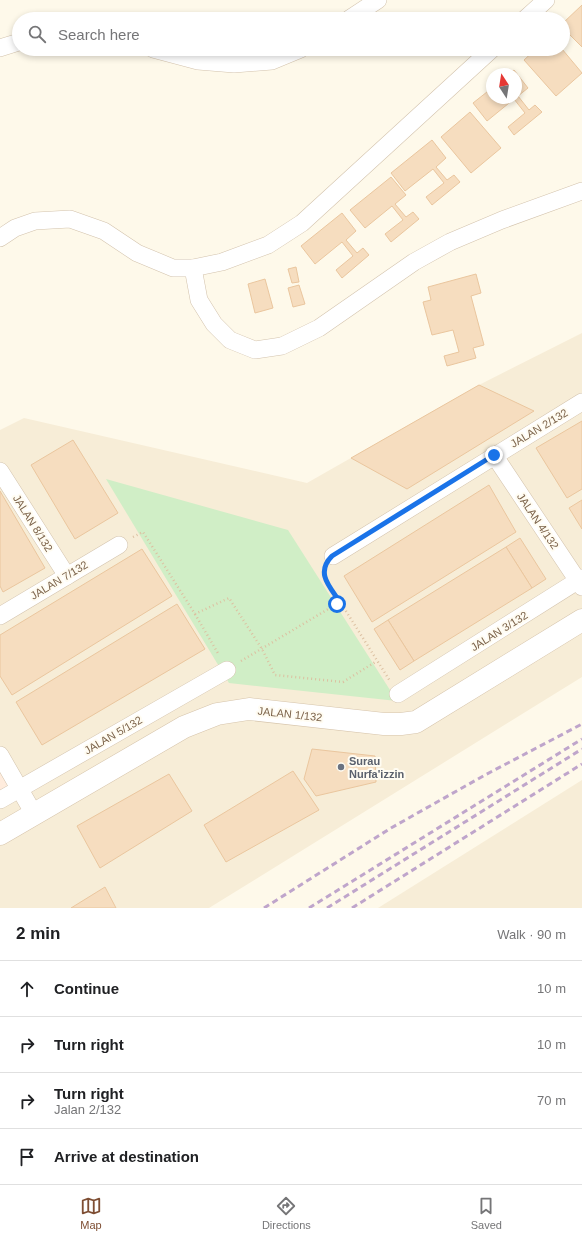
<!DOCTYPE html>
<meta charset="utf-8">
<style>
body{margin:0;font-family:Arial,sans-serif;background:#f6f6f6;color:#202124}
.compass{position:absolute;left:486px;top:68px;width:36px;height:36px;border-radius:50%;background:#fff;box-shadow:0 2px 6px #0003;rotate:348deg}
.stop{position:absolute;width:12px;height:12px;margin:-9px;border:3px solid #1a73e8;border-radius:50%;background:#fff}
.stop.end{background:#1a73e8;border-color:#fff;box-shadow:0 1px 4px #0008}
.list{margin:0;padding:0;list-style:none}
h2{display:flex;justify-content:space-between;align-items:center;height:52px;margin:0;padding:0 16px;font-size:17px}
h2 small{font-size:13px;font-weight:400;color:#757577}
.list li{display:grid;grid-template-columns:26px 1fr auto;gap:12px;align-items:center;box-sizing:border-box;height:56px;padding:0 16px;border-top:1px solid #e0e0e0}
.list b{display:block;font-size:15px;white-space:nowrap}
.list p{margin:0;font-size:13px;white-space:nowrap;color:#757577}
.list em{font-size:13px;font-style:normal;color:#757577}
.icon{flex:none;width:22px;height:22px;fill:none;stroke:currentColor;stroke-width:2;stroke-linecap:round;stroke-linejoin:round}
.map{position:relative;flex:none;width:582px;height:908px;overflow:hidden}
.search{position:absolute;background:#fff;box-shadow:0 2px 6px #0003;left:12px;right:12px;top:12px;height:44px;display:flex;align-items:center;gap:10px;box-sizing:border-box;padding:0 14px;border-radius:22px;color:#757577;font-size:15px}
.sheet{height:276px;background:#fff}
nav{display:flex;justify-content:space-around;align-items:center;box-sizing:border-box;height:56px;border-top:1px solid #e0e0e0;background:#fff;font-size:11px;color:#757577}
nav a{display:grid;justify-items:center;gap:2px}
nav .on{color:#7e4e33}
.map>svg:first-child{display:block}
.residential{fill:#f7edd7}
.commercial{fill:#ffecdd}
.green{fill:#d0eec6}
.building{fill:#f6ddbf;stroke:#eac69e}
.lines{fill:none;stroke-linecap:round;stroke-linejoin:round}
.street-casing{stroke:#d3c3ad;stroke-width:18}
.secondary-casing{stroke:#d6c4ab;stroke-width:23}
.path{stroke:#dcc0a1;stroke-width:2.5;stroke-dasharray:1 3;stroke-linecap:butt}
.street{stroke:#fff;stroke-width:17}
.secondary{stroke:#fff;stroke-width:22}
.rail{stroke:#bfa5cb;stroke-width:3;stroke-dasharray:6 4;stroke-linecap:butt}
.route{stroke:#1a73e8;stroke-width:5}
.worship-dot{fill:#6b7280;stroke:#fffcf2;stroke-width:1.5}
.labels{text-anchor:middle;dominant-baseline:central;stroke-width:4;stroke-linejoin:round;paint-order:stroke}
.street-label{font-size:11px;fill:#7c634a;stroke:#fffcf2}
.worship-label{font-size:11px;font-weight:bold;fill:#5b616d;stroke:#fffcf2;text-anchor:start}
</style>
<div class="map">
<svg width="582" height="908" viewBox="0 0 582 908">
<rect width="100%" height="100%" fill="#fef9ea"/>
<g class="residential">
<polygon points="582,333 582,677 209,908 0,908 0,430 24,418 307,483 479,385"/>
<polygon points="582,780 582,908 378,908"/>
</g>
<polygon class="commercial" points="0,764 12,786 0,793"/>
<polygon class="green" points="106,479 288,530 397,701 229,683"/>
<g class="building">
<polygon points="582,5 582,47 563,28 563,23"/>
<polygon points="536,49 562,49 582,73 556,96 524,60"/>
<polygon points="514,70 528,88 518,96 529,110 535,105 542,112 514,135 508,127 525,113 514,99 487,121 473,103 492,88 492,98 516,98 516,74 509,74"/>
<polygon points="470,112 501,148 471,173 441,137"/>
<polygon points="432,140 446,158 436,167 447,180 454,175 460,182 432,205 426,197 444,183 433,169 405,191 391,173"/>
<polygon points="391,177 406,195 395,204 406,217 413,212 419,219 391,242 385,234 403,220 392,206 365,228 350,210"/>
<polygon points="342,213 356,231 346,240 357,253 363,248 369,255 342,278 336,270 353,256 342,242 315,264 301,246"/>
<polygon points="296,267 299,282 292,283 288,269"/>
<polygon points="476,274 481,293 471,296 484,345 473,348 476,358 447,366 444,356 459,352 453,330 432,335 423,302 431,300 428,287"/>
<polygon points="265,279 273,308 255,313 248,284"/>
<polygon points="299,285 305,304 293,307 288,288"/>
<polygon points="479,385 534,411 407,489 351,458"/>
<polygon points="582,421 582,489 567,498 536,448"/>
<polygon points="73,440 118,513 75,539 31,465"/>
<polygon points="489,485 516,532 372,622 344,576"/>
<polygon points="0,491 45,568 3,592 0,586"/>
<polygon points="582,500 582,529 569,508"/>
<polygon points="520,538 546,579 532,588 506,547"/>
<polygon points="506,547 532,588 414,661 388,620"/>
<polygon points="142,549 172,596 12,695 0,676 0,635"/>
<polygon points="177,604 205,649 42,745 16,702"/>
<polygon points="388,620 414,661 400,670 374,629"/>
<polygon points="312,749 375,756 376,782 316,796 304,779"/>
<polygon points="293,771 319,810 226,862 204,825"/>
<polygon points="169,774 192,811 100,868 77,826"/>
<polygon points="105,887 116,908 71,908"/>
</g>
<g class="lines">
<defs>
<g id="street">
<polyline points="349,19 378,0"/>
<polyline points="525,19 546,0"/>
<polyline points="0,48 19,42"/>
<polyline points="153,49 198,61 234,64 272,61 301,49"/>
<polyline points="0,238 15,228 35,221 70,219 104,231 137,253 173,268 193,268 222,262 268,245 302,223 492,49"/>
<polyline points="193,268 199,300 214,324 230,340 255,350 282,346 319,328 414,262 450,242 502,220 582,191"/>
<polyline points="494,455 582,587"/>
<polyline points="0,471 67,576"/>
<polyline points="333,556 582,402"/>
<polyline points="0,616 119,545"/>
<polyline points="398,694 582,578"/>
<polyline points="0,755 34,814"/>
<polyline points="0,800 227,670"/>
</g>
<polyline id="secondary" points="0,834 184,727 217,714 249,709 384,724 401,724 416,722 582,620"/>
</defs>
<use href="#street" class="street-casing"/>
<use href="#secondary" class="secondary-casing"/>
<g class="path">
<polyline points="133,537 143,532 195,614 229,598 262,649 275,675 343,682 377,661"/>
<polyline points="324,569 324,574 327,581 390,681"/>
<polyline points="195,614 219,655"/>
<polyline points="241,661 340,602"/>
</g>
<use href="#street" class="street"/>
<use href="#secondary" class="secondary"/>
<g class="rail">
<polyline points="264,908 391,828 485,775 582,724"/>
<polyline points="309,908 582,739"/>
<polyline points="327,908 582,749"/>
<polyline points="352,908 582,764"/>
</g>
</g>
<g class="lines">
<path class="route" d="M337,604L340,602C330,587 315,573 332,556L494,455"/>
</g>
<circle class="worship-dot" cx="341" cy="767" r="4"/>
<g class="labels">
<g class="street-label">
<text transform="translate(539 428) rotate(-31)">JALAN 2/132</text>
<text transform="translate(538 521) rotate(56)">JALAN 4/132</text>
<text transform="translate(33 523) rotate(58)">JALAN 8/132</text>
<text transform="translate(59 580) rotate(-31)">JALAN 7/132</text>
<text transform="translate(499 631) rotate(-32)">JALAN 3/132</text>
<text transform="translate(290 714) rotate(6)">JALAN 1/132</text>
<text transform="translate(113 735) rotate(-30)">JALAN 5/132</text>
</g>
<g class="worship-label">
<text x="349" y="761">Surau<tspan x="349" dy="13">Nurfa'izzin</tspan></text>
</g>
</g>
</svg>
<svg class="compass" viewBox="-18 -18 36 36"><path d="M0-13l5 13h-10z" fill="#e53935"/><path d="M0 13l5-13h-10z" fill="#757577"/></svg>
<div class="stop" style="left:337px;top:604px"></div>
<div class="stop end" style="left:494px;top:455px"></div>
<div class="search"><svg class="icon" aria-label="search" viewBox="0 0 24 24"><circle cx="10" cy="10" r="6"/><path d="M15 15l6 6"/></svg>Search here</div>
</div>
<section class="sheet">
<h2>2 min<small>Walk · 90 m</small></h2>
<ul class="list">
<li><svg class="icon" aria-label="ahead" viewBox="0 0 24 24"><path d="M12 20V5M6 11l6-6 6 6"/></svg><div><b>Continue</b></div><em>10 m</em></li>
<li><svg class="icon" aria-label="right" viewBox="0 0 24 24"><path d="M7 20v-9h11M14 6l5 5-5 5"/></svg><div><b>Turn right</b></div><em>10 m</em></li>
<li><svg class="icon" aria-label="right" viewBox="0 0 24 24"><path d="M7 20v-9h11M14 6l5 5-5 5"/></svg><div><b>Turn right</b><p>Jalan 2/132</p></div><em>70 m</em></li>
<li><svg class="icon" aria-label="arrive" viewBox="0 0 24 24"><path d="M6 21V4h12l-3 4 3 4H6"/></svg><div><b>Arrive at destination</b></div></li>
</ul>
</section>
<nav>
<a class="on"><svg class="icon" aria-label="map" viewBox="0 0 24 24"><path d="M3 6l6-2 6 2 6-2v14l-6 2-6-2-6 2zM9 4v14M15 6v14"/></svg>Map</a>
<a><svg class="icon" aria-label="directions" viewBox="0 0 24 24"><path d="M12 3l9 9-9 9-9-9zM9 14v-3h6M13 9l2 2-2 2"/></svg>Directions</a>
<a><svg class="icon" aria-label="saved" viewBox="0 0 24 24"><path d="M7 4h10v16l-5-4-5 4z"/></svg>Saved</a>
</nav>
